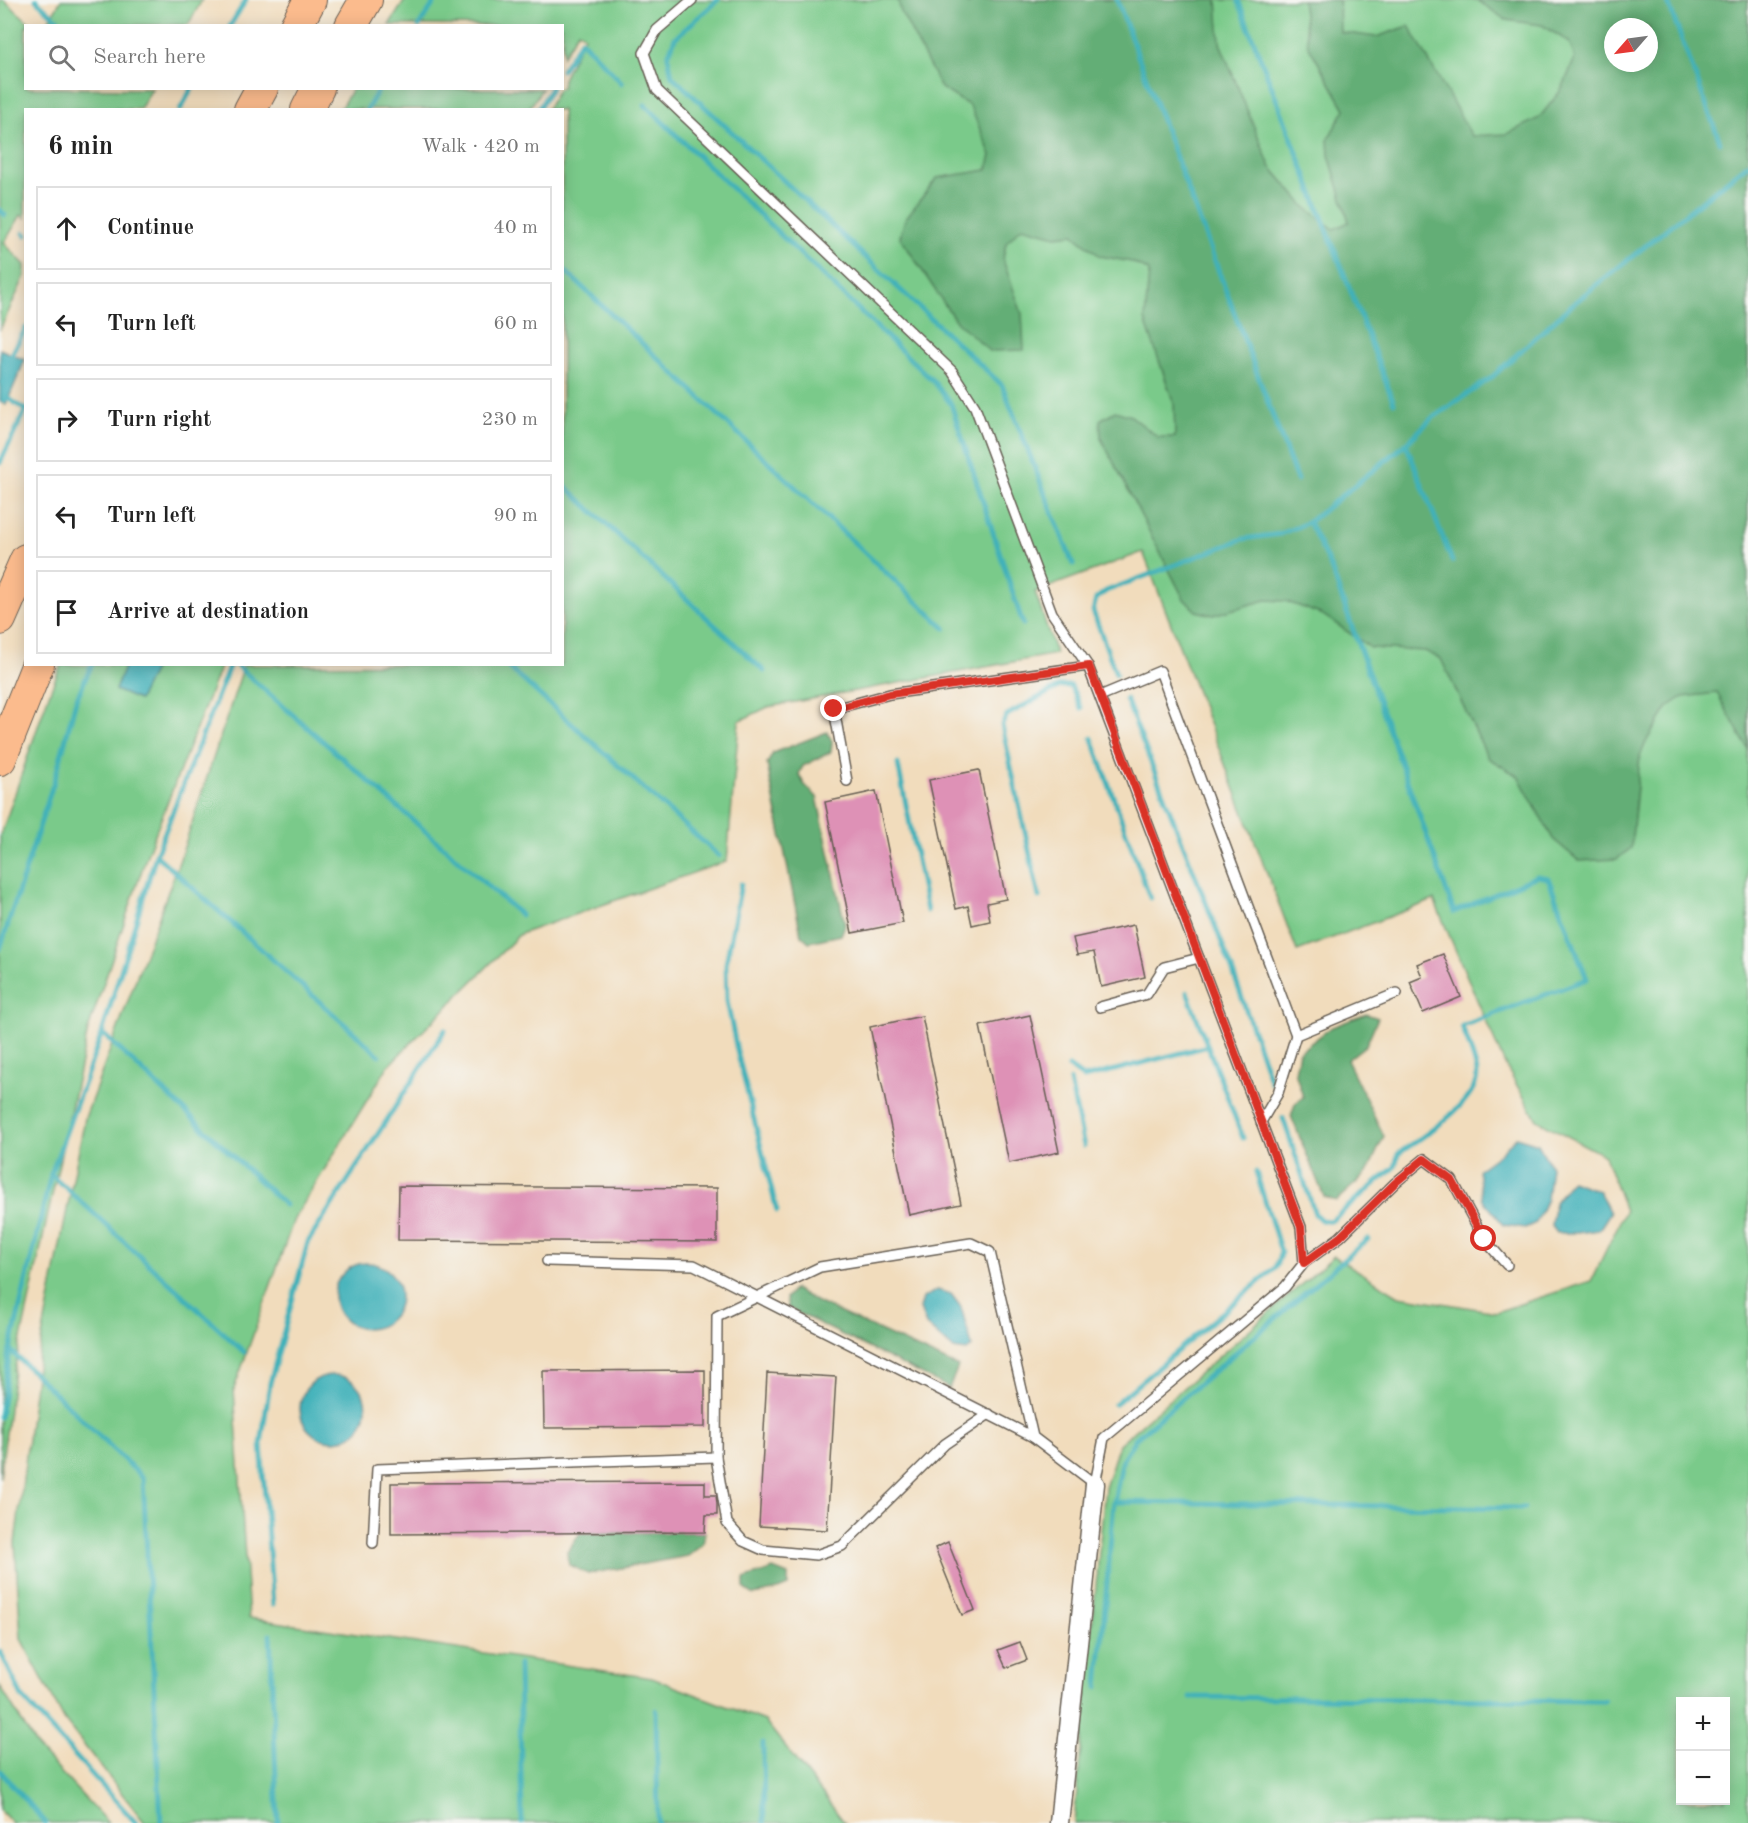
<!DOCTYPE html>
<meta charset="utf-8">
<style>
body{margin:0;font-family:"Old Standard TT",serif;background:#f6f6f6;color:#222}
.controls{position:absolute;right:18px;bottom:18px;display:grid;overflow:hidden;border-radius:0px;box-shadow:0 3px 15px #0003}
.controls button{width:54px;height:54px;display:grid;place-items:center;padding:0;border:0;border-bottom:2px solid #e0e0e0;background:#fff;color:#222;font:30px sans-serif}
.compass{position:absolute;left:1604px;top:18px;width:54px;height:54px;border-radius:50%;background:#fff;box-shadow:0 3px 15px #0003;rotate:242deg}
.stop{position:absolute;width:18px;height:18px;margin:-14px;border:4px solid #d93025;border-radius:50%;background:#fff}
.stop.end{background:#d93025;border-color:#fff;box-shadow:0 2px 6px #0008}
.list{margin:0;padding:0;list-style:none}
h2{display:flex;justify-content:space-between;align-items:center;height:78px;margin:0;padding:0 24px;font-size:26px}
h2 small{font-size:20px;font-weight:400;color:#767676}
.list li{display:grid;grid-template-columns:39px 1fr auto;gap:18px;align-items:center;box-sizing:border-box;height:84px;margin:0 12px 12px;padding:0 12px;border:2px solid #e0e0e0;border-radius:0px}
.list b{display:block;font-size:22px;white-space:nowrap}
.list em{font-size:20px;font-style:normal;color:#767676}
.icon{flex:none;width:33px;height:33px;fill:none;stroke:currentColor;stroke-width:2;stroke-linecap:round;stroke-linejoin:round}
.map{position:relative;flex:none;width:1748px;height:1823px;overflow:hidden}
.search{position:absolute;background:#fff;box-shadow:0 3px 15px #0003;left:24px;top:24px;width:540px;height:66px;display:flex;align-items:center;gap:15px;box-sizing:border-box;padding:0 21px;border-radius:0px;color:#767676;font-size:22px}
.panel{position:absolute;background:#fff;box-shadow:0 3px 15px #0003;left:24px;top:108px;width:540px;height:558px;border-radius:0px}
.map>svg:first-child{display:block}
.green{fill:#7aca8a;stroke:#4b7353;stroke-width:1.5;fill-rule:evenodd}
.forest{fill:#63ae76;stroke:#406549;stroke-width:1.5;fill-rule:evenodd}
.water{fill:#41b1b9;stroke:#2e666a;stroke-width:1.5}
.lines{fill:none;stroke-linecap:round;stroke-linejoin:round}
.stream{stroke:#41b1b9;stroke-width:5}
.building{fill:#de91b6}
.service-casing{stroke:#675f54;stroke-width:12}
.minor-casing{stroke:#675f54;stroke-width:21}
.motorway-casing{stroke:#675f54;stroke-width:34}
.service{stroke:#fff;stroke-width:9}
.minor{stroke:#fff;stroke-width:18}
.motorway{stroke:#fbbb8d;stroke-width:32}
.route{stroke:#d93025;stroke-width:8}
</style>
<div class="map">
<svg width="1748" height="1823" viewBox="0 0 1748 1823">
<rect width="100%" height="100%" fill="#f6f6f2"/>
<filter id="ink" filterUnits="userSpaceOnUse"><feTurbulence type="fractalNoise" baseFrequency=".0167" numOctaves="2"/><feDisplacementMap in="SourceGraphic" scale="12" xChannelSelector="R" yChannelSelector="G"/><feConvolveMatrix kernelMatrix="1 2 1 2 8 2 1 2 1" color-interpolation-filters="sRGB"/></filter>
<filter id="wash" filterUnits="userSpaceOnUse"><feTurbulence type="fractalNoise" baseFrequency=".008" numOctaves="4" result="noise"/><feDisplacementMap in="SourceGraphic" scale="24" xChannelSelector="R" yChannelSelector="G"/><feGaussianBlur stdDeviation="1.35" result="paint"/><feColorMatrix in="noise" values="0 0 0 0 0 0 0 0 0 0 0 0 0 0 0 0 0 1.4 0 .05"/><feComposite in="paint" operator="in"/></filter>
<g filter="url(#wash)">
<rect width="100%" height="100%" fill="#f1dcbc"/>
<g class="green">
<polygon points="0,0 4,0 32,25 26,26 26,88 152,89 140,109 26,110 25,218 21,215 4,243 25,265 25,276 0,330"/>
<polygon points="61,0 202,0 188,25 46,25"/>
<path d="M405,0H1748V1823H1074L1105,1488L1119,1444L1334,1256L1399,1296L1496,1312L1591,1281L1625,1211L1605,1156L1537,1120L1505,1065L1434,900L1297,951L1143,552L1035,592L1056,654L768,707L739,721L727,861L520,934L388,1066L294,1219L234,1389L249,1618L652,1678L765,1721L845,1823H145L65,1721L21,1639L15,1543L39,1352L85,1118L180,859L244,665L562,664V110L547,109L558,89L562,88L563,79L584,36L578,31L563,56L562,26L389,25ZM1613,27H1649V63H1613ZM1680,1702H1726V1800H1680Z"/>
<polygon points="352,89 352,88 542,89 529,109 340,109"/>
<polygon points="61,665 125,665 115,690 139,700 156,665 221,665 147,855 88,1030 14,1371 0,1478 0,837 49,694"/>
<polygon points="0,1686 37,1747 108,1823 12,1823 0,1810"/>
</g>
<g class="forest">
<path d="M898,0H965L968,4L975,0H1217L1220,43L1270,166L1305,207L1334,229L1349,222L1329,155L1328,139L1345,109L1308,45L1302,0H1339L1340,32L1376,37L1409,26L1472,136L1507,134L1539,118L1562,89L1575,58L1569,42L1542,25L1506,20L1477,0H1748V749L1717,693L1683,697L1668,707L1647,740L1640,756L1631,848L1617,859L1579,861L1553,839L1518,776L1488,758L1441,659L1425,651L1371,648L1323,615L1285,601L1266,600L1213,615L1196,611L1184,599L1101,438L1100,420L1115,411L1131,416L1158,437H1175L1174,404L1145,320L1149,271L1132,262L1100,256L1073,234L1056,236L1022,227L1006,243L1003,260L1022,314L1024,350L990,351L955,320L900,237L905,219L937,178L987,170L991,155L970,106L941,88L901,12ZM1613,27H1649V63H1613Z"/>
<polygon points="827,732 832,741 831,752 803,766 799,774 804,784 817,797 845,925 841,935 809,942 801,935 767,764 773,753"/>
<polygon points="1366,1014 1378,1018 1366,1045 1347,1060 1384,1136 1367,1173 1336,1201 1324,1197 1291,1116 1295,1104 1303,1097 1295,1072 1299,1052 1332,1027"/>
<polygon points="794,1289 819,1303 958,1367 949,1388 788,1308 786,1298"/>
<polygon points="705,1532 703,1544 688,1556 588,1574 569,1565 567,1552 580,1533"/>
<polygon points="773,1569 788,1575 788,1586 778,1590 754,1595 744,1588 744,1579"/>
</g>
<g class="water">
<polygon points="0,349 25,360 6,405 0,402"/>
<polygon points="125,665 156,665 139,700 115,690"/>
<polygon points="1516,1137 1538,1144 1551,1167 1547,1199 1536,1223 1525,1228 1504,1225 1482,1199 1478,1170 1497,1156"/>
<polygon points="1571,1181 1599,1191 1610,1213 1599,1230 1577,1233 1557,1233 1551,1225 1555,1202"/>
<circle cx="367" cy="1296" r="33"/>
<polygon points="937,1290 951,1294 961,1307 972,1346 967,1351 953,1349 926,1325 920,1309 923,1298"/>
<circle cx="333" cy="1408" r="33"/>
</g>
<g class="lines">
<g class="stream">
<polyline points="36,0 58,20"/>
<polyline points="718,0 675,38 668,56 672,76 1002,385 1073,564"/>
<polyline points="1117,0 1297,480"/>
<polyline points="1238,0 1394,403"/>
<polyline points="1667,0 1720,142"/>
<polyline points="230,26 246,0"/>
<polyline points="419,26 436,0"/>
<polyline points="562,70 581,40 622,83"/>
<polyline points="645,105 933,381 951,404 1023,624"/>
<polyline points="180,110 192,88"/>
<polyline points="367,110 379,88"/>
<polyline points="538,110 551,88"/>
<polyline points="0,210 5,215"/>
<polyline points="24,233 26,235"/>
<polyline points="562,268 945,628"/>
<polyline points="12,354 26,328"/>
<polyline points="8,398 25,410"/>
<polyline points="1406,444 1452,561"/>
<polyline points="0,463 26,409"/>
<polyline points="562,483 764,671"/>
<polyline points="235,664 521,915"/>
<polyline points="505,664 719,856"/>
<polyline points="1116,674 1093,611 1096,599 1106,591 1243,539 1280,534 1309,522 1406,444 1431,419 1491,378 1569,307 1748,164"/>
<polyline points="1126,699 1232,969 1271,1083"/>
<polyline points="1092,738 1150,898"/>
<polyline points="898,764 927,911"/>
<polyline points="156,855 379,1055"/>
<polyline points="741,884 726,964 727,1001 737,1051 777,1211"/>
<polyline points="1039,897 1002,725 1007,715 1060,686 1071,686 1081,708"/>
<polyline points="0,949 56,775 76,700 92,664"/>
<polyline points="1187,992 1243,1138"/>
<polyline points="102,1033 285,1205"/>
<polyline points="1069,1067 1084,1078 1208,1046"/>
<polyline points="1070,1081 1084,1146"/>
<path d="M1283,1118L1315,1214L1321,1220L1331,1221L1395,1167L1398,1154C1420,1138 1477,1104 1477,1074C1478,1067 1465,1035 1462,1026L1587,979L1548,878L1537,876L1454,912L1331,568L1309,522"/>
<polyline points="51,1174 244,1352"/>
<polyline points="10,1350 143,1478 161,1823"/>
<polyline points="1115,1404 1275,1268 1281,1252 1256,1172"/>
<polyline points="0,1417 10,1350 51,1174 102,1033 156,855 230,664"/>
<polyline points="1114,1502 1524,1508"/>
<polyline points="273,1605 261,1444 270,1383 308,1242 445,1030"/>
<polyline points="270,1634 278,1823"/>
<polyline points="0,1651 22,1697 136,1823"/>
<polyline points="519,1664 522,1823"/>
<polyline points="1098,1687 1114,1502 1123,1459 1135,1439 1368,1239"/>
<polyline points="1190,1697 1604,1701"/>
<polyline points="656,1710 658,1823"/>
<polyline points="763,1743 764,1823"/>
<polyline points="0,1771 46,1823"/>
</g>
</g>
<g id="blocks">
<g class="building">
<polygon points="979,770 1006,899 987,903 990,921 972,925 968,906 956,909 929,780"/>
<polygon points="876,791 903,923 852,933 825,802"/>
<polygon points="1134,925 1145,977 1101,987 1094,952 1077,955 1073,938"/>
<polygon points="1443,954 1461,997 1423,1013 1410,982 1422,977 1417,964"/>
<polygon points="1030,1015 1059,1152 1009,1163 980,1026"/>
<polygon points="922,1016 961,1204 909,1215 870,1027"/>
<polygon points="399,1186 717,1188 717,1242 398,1240"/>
<polygon points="705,1370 705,1427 544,1428 543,1371"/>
<polygon points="767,1373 836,1377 827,1530 759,1526"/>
<polygon points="705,1482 705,1495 716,1495 717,1504 717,1515 706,1515 705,1532 391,1534 391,1483"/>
<polygon points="948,1542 975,1610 962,1615 935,1548"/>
<polygon points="1020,1642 1027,1660 1006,1668 998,1650"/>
</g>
</g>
</g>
<g filter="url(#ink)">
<use href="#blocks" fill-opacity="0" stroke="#675f54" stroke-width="1.5"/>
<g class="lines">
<defs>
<g id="service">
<polyline points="692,0 657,30 644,53 657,90 952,371 975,407 1052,613 1088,666 1301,1227 1304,1263 1285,1287 1104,1438 1095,1484 1033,1437 990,1252 971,1243 820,1267 717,1316 716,1457 727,1523 743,1541 763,1550 816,1555 842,1546 945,1444 989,1414"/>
<polyline points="1100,696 1160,671 1296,1035"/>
<polyline points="847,781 834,709 890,694 1088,666"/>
<polyline points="1100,1007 1147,994 1164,967 1199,958"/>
<polyline points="1261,1122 1278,1093 1296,1035 1397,993"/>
<polyline points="547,1261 694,1265 1033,1437"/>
<polyline points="1304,1263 1340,1237 1395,1183 1424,1159 1452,1180 1484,1239 1507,1265"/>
<polyline points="373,1543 377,1469 716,1457"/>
</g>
<polyline id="minor" points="1059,1823 1095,1484"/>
<g id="motorway">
<polyline points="296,26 310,0"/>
<polyline points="351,26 366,0"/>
<polyline points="250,110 262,88"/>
<polyline points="307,110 318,88"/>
<polyline points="0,619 26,560"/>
<polyline points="0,759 38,664"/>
</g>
</defs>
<use href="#service" class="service-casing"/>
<use href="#minor" class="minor-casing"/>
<use href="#motorway" class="motorway-casing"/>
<use href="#service" class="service"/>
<use href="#minor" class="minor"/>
<use href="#motorway" class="motorway"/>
</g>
</g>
<g class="lines" filter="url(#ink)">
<polyline class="route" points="834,709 890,694 1089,666 1301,1227 1304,1263 1340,1237 1395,1183 1424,1159 1452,1180 1484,1239"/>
</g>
</svg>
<div class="controls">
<button>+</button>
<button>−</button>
</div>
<svg class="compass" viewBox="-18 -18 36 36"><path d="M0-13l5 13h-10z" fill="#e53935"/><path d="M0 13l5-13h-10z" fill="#767676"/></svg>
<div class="stop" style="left:1484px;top:1239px"></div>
<div class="stop end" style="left:834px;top:709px"></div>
<div class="search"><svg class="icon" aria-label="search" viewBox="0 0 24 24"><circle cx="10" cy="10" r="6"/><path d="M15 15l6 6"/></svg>Search here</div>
<section class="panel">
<h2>6 min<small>Walk · 420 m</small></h2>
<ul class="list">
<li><svg class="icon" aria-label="ahead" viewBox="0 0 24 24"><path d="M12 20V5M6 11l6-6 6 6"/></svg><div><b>Continue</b></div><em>40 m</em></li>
<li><svg class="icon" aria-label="left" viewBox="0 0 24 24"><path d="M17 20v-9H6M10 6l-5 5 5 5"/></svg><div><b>Turn left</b></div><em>60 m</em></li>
<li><svg class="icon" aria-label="right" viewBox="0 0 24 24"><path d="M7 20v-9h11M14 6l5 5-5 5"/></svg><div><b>Turn right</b></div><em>230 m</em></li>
<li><svg class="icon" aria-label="left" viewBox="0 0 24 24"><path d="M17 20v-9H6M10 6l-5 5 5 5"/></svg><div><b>Turn left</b></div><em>90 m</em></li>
<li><svg class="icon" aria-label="arrive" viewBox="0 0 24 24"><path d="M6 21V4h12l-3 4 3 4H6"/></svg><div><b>Arrive at destination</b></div></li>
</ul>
</section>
</div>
